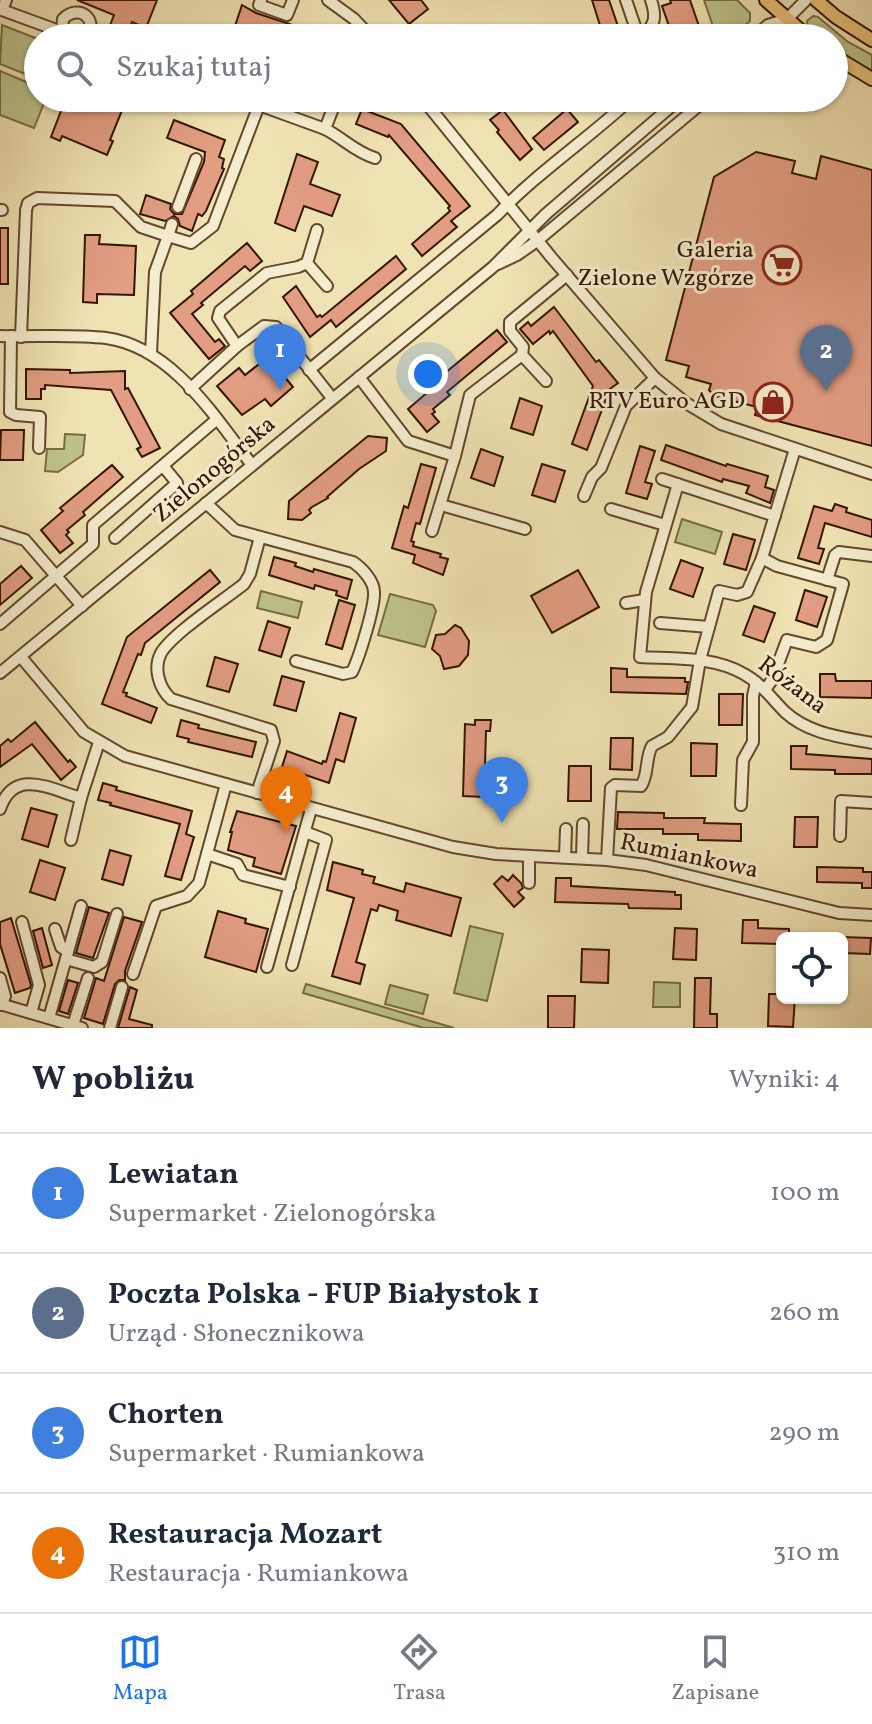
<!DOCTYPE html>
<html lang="pl">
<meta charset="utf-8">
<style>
body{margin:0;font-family:Vollkorn,serif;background:#f2f2f3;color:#1f2937}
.controls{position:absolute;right:24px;bottom:24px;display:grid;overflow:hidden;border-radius:12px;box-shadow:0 2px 6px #0004}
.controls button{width:72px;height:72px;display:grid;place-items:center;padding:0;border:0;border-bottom:2px solid #e0e1e3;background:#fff;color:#1f2937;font:40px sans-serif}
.you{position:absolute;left:428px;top:374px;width:28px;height:28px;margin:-20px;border:6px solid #fff;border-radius:50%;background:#1a73e8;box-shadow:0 0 0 12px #1a73e833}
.badge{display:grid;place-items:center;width:52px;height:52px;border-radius:50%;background:#1a73e8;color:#fff;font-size:26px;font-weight:700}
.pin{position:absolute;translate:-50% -66px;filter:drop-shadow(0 2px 4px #0008)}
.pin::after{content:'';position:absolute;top:42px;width:28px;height:24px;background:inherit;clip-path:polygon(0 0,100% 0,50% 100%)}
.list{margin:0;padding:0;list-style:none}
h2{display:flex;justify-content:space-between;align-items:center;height:104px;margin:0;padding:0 32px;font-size:34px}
h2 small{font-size:26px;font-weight:400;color:#747a83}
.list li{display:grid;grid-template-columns:52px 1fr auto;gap:24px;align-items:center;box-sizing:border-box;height:120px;padding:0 32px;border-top:2px solid #e0e1e3}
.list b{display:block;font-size:30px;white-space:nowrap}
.list p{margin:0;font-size:26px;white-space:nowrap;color:#747a83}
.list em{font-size:26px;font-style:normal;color:#747a83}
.icon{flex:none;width:44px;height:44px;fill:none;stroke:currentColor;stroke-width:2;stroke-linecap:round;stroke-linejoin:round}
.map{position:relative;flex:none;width:872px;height:1028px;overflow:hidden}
.search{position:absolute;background:#fff;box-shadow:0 2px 6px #0004;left:24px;right:24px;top:24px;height:88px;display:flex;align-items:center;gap:20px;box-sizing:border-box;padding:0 28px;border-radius:44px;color:#747a83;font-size:30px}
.sheet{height:584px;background:#fff}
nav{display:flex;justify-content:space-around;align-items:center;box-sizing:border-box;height:112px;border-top:2px solid #e0e1e3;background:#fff;font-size:22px;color:#747a83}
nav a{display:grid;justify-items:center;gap:4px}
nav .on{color:#1a73e8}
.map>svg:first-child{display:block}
.green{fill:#bdc38a;stroke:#786c45;stroke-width:2}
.building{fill:#e29d82;stroke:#341500;stroke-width:2}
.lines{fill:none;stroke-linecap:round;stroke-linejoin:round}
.minor-casing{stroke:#63482d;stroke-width:14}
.major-casing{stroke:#341500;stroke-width:16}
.minor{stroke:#f5edce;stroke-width:10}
.major{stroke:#e8c27a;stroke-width:12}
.labels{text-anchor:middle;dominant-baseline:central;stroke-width:6;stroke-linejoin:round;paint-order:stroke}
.poi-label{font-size:24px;fill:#341500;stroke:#f5edce;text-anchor:end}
.street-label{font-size:24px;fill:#341500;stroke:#f5edce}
</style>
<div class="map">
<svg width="872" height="1028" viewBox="0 0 872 1028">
<rect width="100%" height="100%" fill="#f0e3b3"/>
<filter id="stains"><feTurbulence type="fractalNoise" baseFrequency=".0025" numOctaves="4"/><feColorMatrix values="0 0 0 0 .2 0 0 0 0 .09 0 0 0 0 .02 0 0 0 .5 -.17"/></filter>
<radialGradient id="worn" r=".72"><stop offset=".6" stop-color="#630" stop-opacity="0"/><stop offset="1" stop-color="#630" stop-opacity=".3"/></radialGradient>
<g class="green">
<polygon points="704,0 737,0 750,13 750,21 730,38 717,38"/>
<polygon points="813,16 818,17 848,42 872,55 872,74 834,50 834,38 818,38 808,31 807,21"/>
<polygon points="2,25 38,39 38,79 0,64"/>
<polygon points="0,71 38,87 38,98 46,98 34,128 0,115"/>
<polygon points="65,434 85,435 83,455 58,472 45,471 47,449 64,449"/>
<polygon points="682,519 722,532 715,554 675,542"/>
<polygon points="261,591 302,602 298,618 257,608"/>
<polygon points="390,594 433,605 436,611 425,647 378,635"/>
<polygon points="470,926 503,934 487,1001 454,993"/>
<polygon points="654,982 680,983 680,1007 653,1007"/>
<polygon points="306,984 454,1028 424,1028 303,993"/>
<polygon points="390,985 428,995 423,1014 385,1004"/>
</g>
<g class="building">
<polygon points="77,0 157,0 146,28 132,22 126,38 105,38 114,15"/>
<polygon points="389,0 421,0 428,9 409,24"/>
<polygon points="592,0 609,0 622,38 604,38"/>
<polygon points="670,0 690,0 703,38 652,38 656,34 670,29 662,6 671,3"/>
<polygon points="242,5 256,13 311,31 308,38 283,38 251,26 247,38 231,38"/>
<polygon points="66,98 127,98 110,140 113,141 107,155 62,136 60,141 51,137"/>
<polygon points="362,109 401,124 470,206 451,221 457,227 422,256 412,244 450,211 448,208 450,206 389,135 388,137 356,124"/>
<polygon points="567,109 578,122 544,150 533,138"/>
<polygon points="503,110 532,149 520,160 497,132 499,130 490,120"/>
<polygon points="174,120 225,140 219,157 224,159 222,168 224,169 206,211 202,216 198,214 192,231 180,226 178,219 174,216 165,221 140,214 146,195 171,204 170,209 174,214 182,214 204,162 205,152 167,138"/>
<polygon points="756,152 795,161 792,173 816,179 821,156 872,170 872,446 755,415 757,407 714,396 709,390 711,384 686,377 689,366 666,360 714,177"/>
<polygon points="297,154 318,162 310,184 340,195 332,216 304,206 295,231 275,223"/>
<rect x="0" y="228" width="8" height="56"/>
<polygon points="85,235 100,235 99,244 136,246 134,295 97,294 97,303 83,302"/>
<polygon points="247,243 262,261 250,271 245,266 201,303 203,305 192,314 215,342 219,339 225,346 209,359 170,313 193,294 191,291"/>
<polygon points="396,256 406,269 336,327 331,320 310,337 283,297 296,286 317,317 320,315 322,317"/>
<polygon points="554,307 596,362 599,360 618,383 603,394 607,396 587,450 572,444 593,386 553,331 550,334 549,331 533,344 520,329 528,322 531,326"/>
<polygon points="497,330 507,342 447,392 450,395 433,409 435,412 432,414 439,422 427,432 408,409 429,391 427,388"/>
<polygon points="268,357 293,387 271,406 265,399 242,415 217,386 239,368 245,375"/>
<polygon points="26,369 70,370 70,373 125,371 125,389 128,388 160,448 142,457 137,449 141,447 111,390 45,385 45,389 41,389 41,399 26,399"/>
<polygon points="520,398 542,406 533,435 511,428"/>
<polygon points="1,430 24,430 23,460 0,460"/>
<polygon points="368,436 387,438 386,451 359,469 327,497 328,498 312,507 309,510 311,513 302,520 288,519 289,501"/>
<polygon points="666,445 726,466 727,464 768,476 765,487 774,490 770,503 746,493 749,486 723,479 722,482 661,460"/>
<polygon points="640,446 655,451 645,482 652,484 647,499 626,493"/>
<polygon points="481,449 503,457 494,486 471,478"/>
<polygon points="421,464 436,468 420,524 416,523 411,541 414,542 413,546 441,554 440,557 448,559 443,575 413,563 415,555 392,548 404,506 408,508"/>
<polygon points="542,464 565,471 555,502 532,495"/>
<polygon points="112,465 123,477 83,512 85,515 67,530 69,532 66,535 73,543 60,553 41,530 63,511 60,508"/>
<polygon points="835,504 847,508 846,512 872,520 872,537 825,523 818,548 824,549 819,564 798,558 814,506 832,511"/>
<polygon points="733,534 755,540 746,570 724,564"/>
<polygon points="274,557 296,563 295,566 313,572 314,569 352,580 347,599 336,595 337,591 328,589 315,585 314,589 269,575"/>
<polygon points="681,560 703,568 693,597 670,589"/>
<polygon points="21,566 32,578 0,605 0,584"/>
<polygon points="210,570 220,582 145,643 141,655 138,654 123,692 127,693 126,696 157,708 151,723 102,704 127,637"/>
<polygon points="578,570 599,607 552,633 531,596"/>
<polygon points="805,590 827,597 817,627 796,620"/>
<polygon points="339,600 355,605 342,649 326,644"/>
<polygon points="754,606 775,613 764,642 743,635"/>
<polygon points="268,621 290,628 281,657 259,650"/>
<polygon points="455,625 461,628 469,641 468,655 459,666 444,669 440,656 432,649 436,635 445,634"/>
<polygon points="215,657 238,664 229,692 207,686"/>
<polygon points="611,668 627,669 627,677 685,678 685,682 688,682 686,694 611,692"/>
<polygon points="820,674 835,674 836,681 872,681 872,698 820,697"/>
<polygon points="282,676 304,682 296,711 274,705"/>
<polygon points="719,694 743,694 742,725 719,725"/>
<polygon points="340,713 356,718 344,762 336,759 329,783 282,767 287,751 322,764 323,761 326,762"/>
<polygon points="181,720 199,725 198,728 256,742 252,757 188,742 189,739 177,736"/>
<polygon points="475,720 491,720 490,731 486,731 484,797 463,796 465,724 475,725"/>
<polygon points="35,722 68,762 70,760 76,767 61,780 32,744 0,767 0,746 8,739 11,742"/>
<polygon points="611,738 633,738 632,770 610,769"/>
<polygon points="691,743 717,744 716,776 691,776"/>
<polygon points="791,746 807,746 806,754 872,759 872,774 835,774 835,770 791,769"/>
<polygon points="569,766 591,766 591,801 568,801"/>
<polygon points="103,783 117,787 116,790 192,811 186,834 194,837 181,880 165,876 180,824 110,805 111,803 98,800"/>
<polygon points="31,808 57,815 48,847 22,839"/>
<polygon points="237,811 296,826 281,874 253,866 255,858 228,850 232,832 230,832"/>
<polygon points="618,812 664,813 664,818 705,818 704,823 741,824 741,841 698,840 698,834 663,834 663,829 617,829"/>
<polygon points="795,817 818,817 817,847 794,847"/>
<polygon points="110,850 131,856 123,885 102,879"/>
<polygon points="40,860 65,868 55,900 30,892"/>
<polygon points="333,862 363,870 362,874 375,877 373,883 404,892 406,883 461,898 451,936 396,920 398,911 379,905 377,911 371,909 356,962 365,965 360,984 332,976 354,898 327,890"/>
<polygon points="817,867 863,868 863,872 872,872 872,888 862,888 862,883 817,882"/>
<polygon points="513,875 521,883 523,888 518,892 524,898 514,907 494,884 502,876 508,881"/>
<polygon points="556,878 571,878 571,886 675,892 675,895 681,895 681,909 629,908 628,904 555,902"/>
<polygon points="89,907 109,913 93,958 76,953"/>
<polygon points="218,911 246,919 245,923 268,929 256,972 205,957"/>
<polygon points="124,917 142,922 125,971 125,980 119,980 115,984 103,1024 84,1018 96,978 104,981"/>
<polygon points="11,918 31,985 30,988 15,993 0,944 0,922"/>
<polygon points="743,920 758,920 758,928 789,929 789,938 782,938 780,944 742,943"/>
<polygon points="42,928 52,965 43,968 33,931"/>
<polygon points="675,928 697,929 696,960 673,959"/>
<polygon points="842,937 871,938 870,954 842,953"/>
<polygon points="582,949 609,950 608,983 581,982"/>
<polygon points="695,978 711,978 710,1014 717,1014 717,1028 694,1028"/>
<polygon points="68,980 78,983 68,1014 59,1011"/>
<polygon points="130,987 137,990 129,1019 152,1025 152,1028 118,1028"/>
<polygon points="769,994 782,994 782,998 795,998 793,1027 768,1026"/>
<polygon points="548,996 575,996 574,1028 548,1028"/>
</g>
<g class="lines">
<defs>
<g id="minor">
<polyline points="6,0 2,10 62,32 66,38"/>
<polyline points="261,0 259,5 287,15 293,0"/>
<polyline points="328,0 354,19 372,38"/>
<polyline points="626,0 639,38"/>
<path d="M62,32L63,19C79,3 99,19 87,38"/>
<path d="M641,38C655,25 657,18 651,0"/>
<polyline points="753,38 768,25 787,19"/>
<polyline points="780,38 787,19 806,0"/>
<path d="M337,98L325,129C343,138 355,152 375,158"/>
<polyline points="422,98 551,257 655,378 686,403 721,424 872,474"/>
<polyline points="259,105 325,129"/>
<polyline points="178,207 196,159"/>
<polyline points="0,210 2,210"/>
<polyline points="172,224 168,236 191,243 213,226 256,113 259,105 255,98"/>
<polyline points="317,230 307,263 327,286"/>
<polyline points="307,263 298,267 267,273 220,311 218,318 237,346 264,326 276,327 332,398"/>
<polyline points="498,264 517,255 537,241 708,98"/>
<path d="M0,336C35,337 71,334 106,338C172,347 214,416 252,465"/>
<polyline points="11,336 10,412 16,415 40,417 39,448"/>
<polyline points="21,337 26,210 28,203 37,198 115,201 141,227 168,236 155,272 151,353"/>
<polyline points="522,355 546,381"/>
<path d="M309,370L497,215C538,172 588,139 632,98"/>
<polyline points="359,377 408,441 455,456 432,531"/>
<polyline points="190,389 237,346"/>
<polyline points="455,456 470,395 522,355 523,347 510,331 510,322 567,275"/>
<polyline points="662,479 775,516"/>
<path d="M678,484L646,592L640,657C674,659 713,656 744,674C761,683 772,699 785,712C809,734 841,737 872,743"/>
<polyline points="584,496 592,477 601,468 626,406 655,378"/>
<path d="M206,503L235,530L353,562C362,568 374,581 374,592C375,607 359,658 352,672L343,674L296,661"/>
<polyline points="441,505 525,529"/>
<polyline points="611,509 665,525"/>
<polyline points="0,532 25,540 82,606"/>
<polyline points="115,538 177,483 163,466"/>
<polyline points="762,558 777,566 843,584 827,640 816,647 787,640 772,680 765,690"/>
<polyline points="827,580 835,555 839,552 872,556"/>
<polyline points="626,603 644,600"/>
<polyline points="660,623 709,627"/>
<polyline points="0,624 93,544 93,525 216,420"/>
<polyline points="21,657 84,732 125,756 453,847 496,854 607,860 646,865 839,913 872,915"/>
<polyline points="0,673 493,267 546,214 681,98"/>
<path d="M257,793L274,741L271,730L171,699C159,688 153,668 161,653C173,633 224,600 244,584L250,574L260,537"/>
<polyline points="741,805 743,760 753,742 753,696 756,682"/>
<path d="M0,809C14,767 50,789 81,798L99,742"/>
<polyline points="840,836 841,801 872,803"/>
<polyline points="71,840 81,798"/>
<polyline points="207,854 237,864 243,875 290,887"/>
<polyline points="565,857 566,829"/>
<polyline points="582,858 583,824"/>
<path d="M607,860L611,788L615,785L641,786C649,774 645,758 652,746L668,737L692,707L700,660L719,591L737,595L747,592L762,558L795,449"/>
<polyline points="529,883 529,856"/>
<polyline points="22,922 39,985 31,1013"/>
<polyline points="55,929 61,947 68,952"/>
<polyline points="66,959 94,967 102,962 117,914"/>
<polyline points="292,965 326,840 305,832"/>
<polyline points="267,967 311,809"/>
<polyline points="133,974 156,906 187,896 199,883 226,784"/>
<polyline points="0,978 5,996 2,1005"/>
<polyline points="0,1004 82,1028"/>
<polyline points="49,1018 81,906"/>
<polyline points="73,1025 88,978"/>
<polyline points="110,1028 122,987"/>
</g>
<g id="major">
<polyline points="766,0 809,38"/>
<polyline points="816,0 836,17 872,40"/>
<polyline points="834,56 872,79"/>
</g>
</defs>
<use href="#minor" class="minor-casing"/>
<use href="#major" class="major-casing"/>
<use href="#minor" class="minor"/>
<use href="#major" class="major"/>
</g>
<defs>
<symbol id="supermarket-ring" viewBox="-11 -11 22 22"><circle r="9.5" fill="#f5edce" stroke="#8f2418" stroke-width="1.5"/><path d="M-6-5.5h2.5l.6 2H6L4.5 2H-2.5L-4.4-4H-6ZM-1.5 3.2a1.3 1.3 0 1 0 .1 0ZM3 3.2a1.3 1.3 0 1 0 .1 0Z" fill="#8f2418"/></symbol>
<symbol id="shop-ring" viewBox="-11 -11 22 22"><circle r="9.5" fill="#f5edce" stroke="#8f2418" stroke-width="1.5"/><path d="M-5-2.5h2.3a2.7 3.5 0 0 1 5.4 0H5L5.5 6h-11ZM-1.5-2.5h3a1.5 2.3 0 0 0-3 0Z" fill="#8f2418"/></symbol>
</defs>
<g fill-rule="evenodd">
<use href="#supermarket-ring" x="760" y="243" width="44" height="44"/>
<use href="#shop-ring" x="751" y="380" width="44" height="44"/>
</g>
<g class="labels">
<g class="poi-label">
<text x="754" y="251">Galeria<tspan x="754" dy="28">Zielone Wzgórze</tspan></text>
<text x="745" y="402">RTV Euro AGD</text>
</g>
<g class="street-label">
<text transform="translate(215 470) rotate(-40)">Zielonogórska</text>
<text transform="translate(792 686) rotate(37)">Różana</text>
<text transform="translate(689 857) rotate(12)">Rumiankowa</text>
</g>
</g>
<rect width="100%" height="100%" filter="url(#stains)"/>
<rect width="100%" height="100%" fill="url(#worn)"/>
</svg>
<div class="controls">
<button><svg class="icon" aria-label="locate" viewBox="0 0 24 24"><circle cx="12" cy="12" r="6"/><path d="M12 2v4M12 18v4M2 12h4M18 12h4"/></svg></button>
</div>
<div class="you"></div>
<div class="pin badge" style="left:280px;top:390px;background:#3f7fe0">1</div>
<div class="pin badge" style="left:826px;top:391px;background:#5c6f8a">2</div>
<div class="pin badge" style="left:502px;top:823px;background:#3f7fe0">3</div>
<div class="pin badge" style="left:286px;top:832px;background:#e8710a">4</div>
<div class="search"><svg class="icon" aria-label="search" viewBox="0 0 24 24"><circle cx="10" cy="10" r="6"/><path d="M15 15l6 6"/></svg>Szukaj tutaj</div>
</div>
<section class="sheet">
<h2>W pobliżu<small>Wyniki: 4</small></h2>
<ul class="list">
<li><span class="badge" style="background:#3f7fe0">1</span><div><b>Lewiatan</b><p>Supermarket · Zielonogórska</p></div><em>100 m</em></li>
<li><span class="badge" style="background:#5c6f8a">2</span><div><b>Poczta Polska - FUP Białystok 1</b><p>Urząd · Słonecznikowa</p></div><em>260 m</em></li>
<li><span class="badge" style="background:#3f7fe0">3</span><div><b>Chorten</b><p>Supermarket · Rumiankowa</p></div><em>290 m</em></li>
<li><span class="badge" style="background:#e8710a">4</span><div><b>Restauracja Mozart</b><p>Restauracja · Rumiankowa</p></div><em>310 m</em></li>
</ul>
</section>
<nav>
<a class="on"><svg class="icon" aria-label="map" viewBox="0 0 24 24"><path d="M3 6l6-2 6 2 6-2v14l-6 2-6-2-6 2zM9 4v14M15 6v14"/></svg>Mapa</a>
<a><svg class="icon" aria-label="directions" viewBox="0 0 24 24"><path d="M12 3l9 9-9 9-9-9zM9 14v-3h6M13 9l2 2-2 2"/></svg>Trasa</a>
<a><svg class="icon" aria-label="saved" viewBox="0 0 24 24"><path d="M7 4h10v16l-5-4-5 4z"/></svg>Zapisane</a>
</nav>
